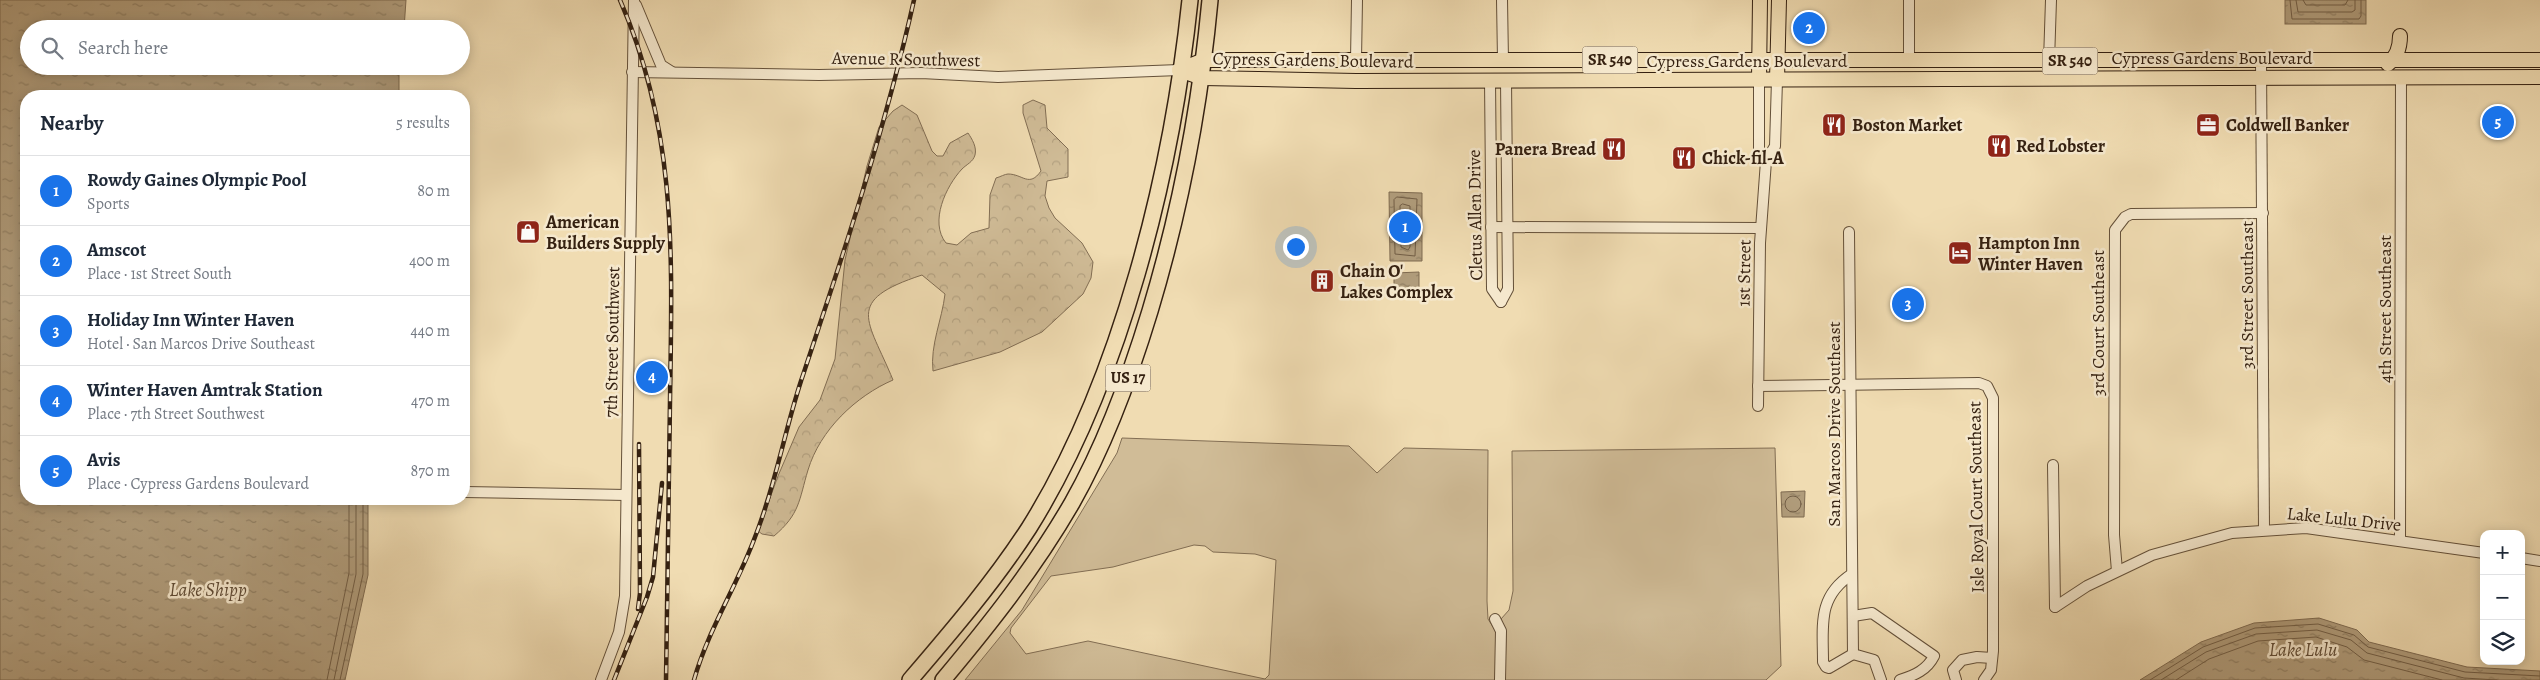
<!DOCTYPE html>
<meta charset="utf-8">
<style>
body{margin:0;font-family:Alegreya,serif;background:#f6f6f7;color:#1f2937}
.controls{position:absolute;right:15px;bottom:15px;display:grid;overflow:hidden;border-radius:10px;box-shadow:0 2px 12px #0003}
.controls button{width:45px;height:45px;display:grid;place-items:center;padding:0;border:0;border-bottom:1px solid #e0e1e3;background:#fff;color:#1f2937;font:25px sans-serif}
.you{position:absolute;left:1295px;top:246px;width:18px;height:18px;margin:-12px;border:4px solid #fff;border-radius:50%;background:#1a73e8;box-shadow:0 0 0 8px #1a73e833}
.badge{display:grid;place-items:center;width:32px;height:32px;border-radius:50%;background:#1a73e8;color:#fff;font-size:16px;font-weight:700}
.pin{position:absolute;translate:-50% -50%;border:2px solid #fff;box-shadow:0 1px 5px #0006}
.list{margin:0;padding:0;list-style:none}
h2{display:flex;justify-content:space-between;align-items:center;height:65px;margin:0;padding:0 20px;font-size:21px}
h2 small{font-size:16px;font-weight:400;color:#747a83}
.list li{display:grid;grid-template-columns:32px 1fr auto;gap:15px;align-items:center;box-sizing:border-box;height:70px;padding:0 20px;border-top:1px solid #e0e1e3}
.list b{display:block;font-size:19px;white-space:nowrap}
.list p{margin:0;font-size:16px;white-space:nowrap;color:#747a83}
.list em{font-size:16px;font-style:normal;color:#747a83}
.icon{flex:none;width:28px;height:28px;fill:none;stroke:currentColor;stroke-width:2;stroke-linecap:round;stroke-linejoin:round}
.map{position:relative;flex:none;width:2540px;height:680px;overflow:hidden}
.search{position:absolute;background:#fff;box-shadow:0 2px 12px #0003;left:20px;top:20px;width:450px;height:55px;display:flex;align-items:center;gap:12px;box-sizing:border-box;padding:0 18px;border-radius:28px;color:#747a83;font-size:19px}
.panel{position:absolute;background:#fff;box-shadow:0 2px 12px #0003;left:20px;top:90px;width:450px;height:415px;border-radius:20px}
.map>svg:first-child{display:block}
.green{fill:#d0bc97;stroke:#826e54;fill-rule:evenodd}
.forest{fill:url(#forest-crowns);stroke:#826e54}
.water{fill:url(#water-ripples);stroke:#7f6b51}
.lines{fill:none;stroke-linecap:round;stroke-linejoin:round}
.shore{stroke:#725e46;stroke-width:1}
.minor-casing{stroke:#645039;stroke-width:12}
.major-casing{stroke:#352111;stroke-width:16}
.highway-casing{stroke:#352111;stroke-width:18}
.minor{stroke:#f5e8cd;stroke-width:10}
.major{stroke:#f0dcb2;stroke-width:14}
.highway{stroke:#f0dcb2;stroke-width:15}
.rail-casing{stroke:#352111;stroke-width:4.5}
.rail{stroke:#f5e8cd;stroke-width:2.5;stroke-dasharray:8;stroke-linecap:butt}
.labels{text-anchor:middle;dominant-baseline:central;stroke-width:5;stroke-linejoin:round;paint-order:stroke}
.shield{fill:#f5e8cd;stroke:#6f5d49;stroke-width:1}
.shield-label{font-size:16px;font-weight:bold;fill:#352111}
.street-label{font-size:18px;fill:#352111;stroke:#f5e8cd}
.poi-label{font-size:18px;font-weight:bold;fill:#352111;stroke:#f5e8cd;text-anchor:start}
.water-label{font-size:19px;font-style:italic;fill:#604c36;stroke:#f5e8cd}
</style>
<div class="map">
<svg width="2540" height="680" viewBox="0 0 2540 680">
<defs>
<pattern id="forest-crowns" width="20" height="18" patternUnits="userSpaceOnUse" patternTransform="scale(1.25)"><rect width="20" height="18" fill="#d0bc97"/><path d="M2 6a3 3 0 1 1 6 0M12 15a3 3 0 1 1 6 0" fill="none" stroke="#b3a181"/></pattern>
<pattern id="water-ripples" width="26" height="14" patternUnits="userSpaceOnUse" patternTransform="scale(1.25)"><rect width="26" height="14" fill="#b09c7b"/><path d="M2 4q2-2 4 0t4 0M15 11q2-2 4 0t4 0" fill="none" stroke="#907f63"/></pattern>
</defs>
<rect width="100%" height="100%" fill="#f0dcb2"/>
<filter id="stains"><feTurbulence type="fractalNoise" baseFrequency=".004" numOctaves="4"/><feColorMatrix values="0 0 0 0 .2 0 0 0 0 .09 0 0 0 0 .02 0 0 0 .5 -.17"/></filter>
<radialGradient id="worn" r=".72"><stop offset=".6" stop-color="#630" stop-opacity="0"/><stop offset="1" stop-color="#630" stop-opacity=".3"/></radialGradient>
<g class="green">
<path d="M1122,438L1349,446L1377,473L1404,448L1488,450L1487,601L1488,619L1497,633L1495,680H965L1022,610L1117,453ZM1194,545L1205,546L1213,552L1255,554L1276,560L1269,675L1265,679L1088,641L1026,654L1010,633L1011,628L1051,576L1113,567Z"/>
<polygon points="1775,448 1781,666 1766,680 1505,680 1506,632 1501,619 1509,610 1513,591 1512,451"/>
</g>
<path class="forest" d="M1033,100L1045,105L1047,128L1068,149V177L1047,181L1045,196L1049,208L1055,218L1082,243L1093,262L1091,278L1083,294L1042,332L1000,352L933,371C930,345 942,320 945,294L922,275C843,301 868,319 893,380C856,396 820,430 808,470C799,500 800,514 774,536L762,534L758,531L778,476L799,427L820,400L835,359L845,260L867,166L879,127L893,111L902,105L917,115L932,151L937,156H943L950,143L968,133C972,139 977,147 975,155C973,162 967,164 962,169C946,186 929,222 946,243L957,245L971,233L989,228L990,195L996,178C1000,177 1005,174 1008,174C1023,174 1029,188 1041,171L1023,113V105Z"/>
<g class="water">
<polygon points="0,0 406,0 404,29 29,29 29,66 399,66 399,96 26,96 26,499 368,499 368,575 345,680 0,680"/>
<rect x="2285" y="0" width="81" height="24"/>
<polygon points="1389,192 1422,193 1422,261 1390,261"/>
<polygon points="1419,272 1419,289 1394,289 1394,273"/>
<polygon points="1805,491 1804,517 1782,517 1781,492"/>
<polygon points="2319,618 2357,630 2369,642 2467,667 2540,671 2540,680 2140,680 2201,642 2254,623"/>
</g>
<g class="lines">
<g class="shore">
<polyline points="2290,0 2292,19 2359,19 2361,16 2361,0"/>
<polyline points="2296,0 2298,12 2352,12 2355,10 2355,0"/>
<polyline points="2303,0 2306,5 2345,5 2348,0"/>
<polygon points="1397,197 1417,199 1415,256 1395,254 1394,200"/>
<polygon points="1403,204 1410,206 1410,247 1408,250 1401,247 1400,206"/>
<circle cx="1793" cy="504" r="8"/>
<polyline points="327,680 349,573 349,499"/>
<polyline points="334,680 356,574 356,499"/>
<polyline points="340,680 363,574 363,499"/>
<polyline points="2150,680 2203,647 2255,628 2318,624 2354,635 2368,647 2465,672 2540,676"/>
<polyline points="2161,680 2206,652 2256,634 2317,630 2351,640 2367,653 2464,678 2497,680"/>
<polyline points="2176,680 2209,659 2258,641 2316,637 2347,647 2364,660 2442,680"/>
</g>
<defs>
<g id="minor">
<polyline points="1502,0 1503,60"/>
<polyline points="636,5 661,65 672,72"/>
<polyline points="1356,60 1357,0"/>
<polyline points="2261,60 2264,530"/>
<polyline points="1909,61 1909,0"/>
<polyline points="2049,61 2051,0"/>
<polyline points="632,72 819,75 921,73 998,77 1179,70"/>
<polyline points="1490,80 1492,289 1501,302"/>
<polyline points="1759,80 1759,152 1766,161"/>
<polyline points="1491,227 1761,228"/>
<polyline points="1849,232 1853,654 1874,660 1881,680"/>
<polyline points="1501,302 1508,289 1506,80"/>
<polyline points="1758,386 1979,383 1987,386 1993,398 1993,651 1991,670 1984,680"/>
<polyline points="1758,406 1760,243 1766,161 1775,146 1777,80"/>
<polyline points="2053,465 2055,607"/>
<polyline points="464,492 626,495"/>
<polyline points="2400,541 2401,77"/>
<polyline points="2521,558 2540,561"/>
<polyline points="2117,571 2114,535 2115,230 2125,217 2131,214 2263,213"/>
<path d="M1852,574C1817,597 1823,625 1823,662L1826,667L1829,668L1853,654"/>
<polyline points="2055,607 2087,586 2152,555 2232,533 2306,528 2484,553"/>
<path d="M1853,616L1872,613L1934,656C1927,670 1915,675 1900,680"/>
<polyline points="1495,619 1501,631 1500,680"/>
<polyline points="601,680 619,632 625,596 634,0"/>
<polyline points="1956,680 1953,670 1962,660 1977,657 1992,658"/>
</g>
<g id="major">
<path d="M2388,64C2397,57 2400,47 2400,36"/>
<polyline points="1179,70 1204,60 2540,60"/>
<polyline points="1179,70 1202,78 1356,81 2540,77"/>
<polyline points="1759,80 1760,0"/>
<polyline points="1777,80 1779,0"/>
</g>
<g id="highway">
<path d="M910,680C952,631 994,582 1029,528C1121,381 1172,172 1190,0"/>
<path d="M943,680C990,624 1035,567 1072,503C1106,443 1130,377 1150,311C1181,208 1200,107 1210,0"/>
</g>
</defs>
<use href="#minor" class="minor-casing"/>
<use href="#major" class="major-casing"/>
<use href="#highway" class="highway-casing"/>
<use href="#minor" class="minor"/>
<use href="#major" class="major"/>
<use href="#highway" class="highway"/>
<defs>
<g id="rail">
<path d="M620,0C678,133 672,259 670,401C669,494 668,587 666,680"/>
<polyline points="638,609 640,593 639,444"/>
<polyline points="614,680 647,597 653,577 662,483"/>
<path d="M694,680C708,630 737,586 755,537C775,487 784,433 801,381C843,255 885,130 914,0"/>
</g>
</defs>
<use href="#rail" class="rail-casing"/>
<use href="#rail" class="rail"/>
</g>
<defs>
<symbol id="restaurant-square" viewBox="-11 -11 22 22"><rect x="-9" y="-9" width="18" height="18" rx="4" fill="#8f2418" stroke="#f5e8cd"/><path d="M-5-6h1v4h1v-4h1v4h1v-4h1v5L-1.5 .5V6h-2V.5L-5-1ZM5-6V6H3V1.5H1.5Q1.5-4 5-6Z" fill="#fff"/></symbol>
<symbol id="office-square" viewBox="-11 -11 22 22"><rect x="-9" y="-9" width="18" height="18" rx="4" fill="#8f2418" stroke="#f5e8cd"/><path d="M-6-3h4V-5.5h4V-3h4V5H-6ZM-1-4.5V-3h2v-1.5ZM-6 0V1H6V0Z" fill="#fff"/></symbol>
<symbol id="shop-square" viewBox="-11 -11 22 22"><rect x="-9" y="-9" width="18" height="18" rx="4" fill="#8f2418" stroke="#f5e8cd"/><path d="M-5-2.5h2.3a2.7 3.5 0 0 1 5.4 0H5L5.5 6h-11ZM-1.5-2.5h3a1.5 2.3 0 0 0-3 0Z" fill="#fff"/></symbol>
<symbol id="hotel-square" viewBox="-11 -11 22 22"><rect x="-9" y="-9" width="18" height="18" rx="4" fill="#8f2418" stroke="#f5e8cd"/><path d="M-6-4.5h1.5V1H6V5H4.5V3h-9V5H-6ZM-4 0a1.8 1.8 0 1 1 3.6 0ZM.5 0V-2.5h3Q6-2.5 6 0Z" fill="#fff"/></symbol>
<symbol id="building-square" viewBox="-11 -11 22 22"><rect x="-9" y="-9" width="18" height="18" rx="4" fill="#8f2418" stroke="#f5e8cd"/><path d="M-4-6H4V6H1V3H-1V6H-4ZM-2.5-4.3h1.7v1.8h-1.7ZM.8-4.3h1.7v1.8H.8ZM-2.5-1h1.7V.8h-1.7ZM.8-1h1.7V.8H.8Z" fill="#fff"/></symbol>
</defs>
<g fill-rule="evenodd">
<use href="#restaurant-square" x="1820" y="111" width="28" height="28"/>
<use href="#office-square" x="2194" y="111" width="28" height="28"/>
<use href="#restaurant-square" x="1985" y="132" width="28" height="28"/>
<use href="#restaurant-square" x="1600" y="135" width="28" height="28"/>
<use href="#restaurant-square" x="1670" y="144" width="28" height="28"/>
<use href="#shop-square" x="514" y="218" width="28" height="28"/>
<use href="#hotel-square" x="1946" y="239" width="28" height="28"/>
<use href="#building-square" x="1308" y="267" width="28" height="28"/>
</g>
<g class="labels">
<g class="shield">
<rect x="1582.5" y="46.5" width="55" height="27" rx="4"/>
<rect x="2042.5" y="47.5" width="55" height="27" rx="4"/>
<rect x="1105.5" y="364.5" width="45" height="27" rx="4"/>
</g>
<g class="shield-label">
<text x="1610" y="60">SR 540</text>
<text x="2070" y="61">SR 540</text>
<text x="1128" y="378">US 17</text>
</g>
<g class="street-label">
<text x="2212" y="58">Cypress Gardens Boulevard</text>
<text transform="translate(906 59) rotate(1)">Avenue R Southwest</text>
<text transform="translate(1313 60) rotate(1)">Cypress Gardens Boulevard</text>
<text x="1747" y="61">Cypress Gardens Boulevard</text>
<text transform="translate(1475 215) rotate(-91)">Cletus Allen Drive</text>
<text transform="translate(1744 273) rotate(-89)">1st Street</text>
<text transform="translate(2247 295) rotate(-90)">3rd Street Southeast</text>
<text transform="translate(2385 309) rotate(-90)">4th Street Southeast</text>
<text transform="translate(2098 323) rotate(-90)">3rd Court Southeast</text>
<text transform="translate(612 342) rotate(-89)">7th Street Southwest</text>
<text transform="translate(1834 424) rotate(-90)">San Marcos Drive Southeast</text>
<text transform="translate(1976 497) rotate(-91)">Isle Royal Court Southeast</text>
<text transform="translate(2344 519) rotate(6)">Lake Lulu Drive</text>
</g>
<g class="poi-label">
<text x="1852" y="125">Boston Market</text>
<text x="2226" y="125">Coldwell Banker</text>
<text x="2016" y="146">Red Lobster</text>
<text x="1596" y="149" text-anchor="end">Panera Bread</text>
<text x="1702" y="158">Chick-fil-A</text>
<text x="546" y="222">American<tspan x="546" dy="21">Builders Supply</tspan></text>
<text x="1978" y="243">Hampton Inn<tspan x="1978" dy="21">Winter Haven</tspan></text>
<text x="1340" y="271">Chain O'<tspan x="1340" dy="21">Lakes Complex</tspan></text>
</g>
<g class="water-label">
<text x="208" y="590">Lake Shipp</text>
<text x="2303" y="650">Lake Lulu</text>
</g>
</g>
<rect width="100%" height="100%" filter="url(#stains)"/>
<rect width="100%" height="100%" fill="url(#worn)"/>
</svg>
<div class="controls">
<button>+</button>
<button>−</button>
<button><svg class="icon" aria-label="layers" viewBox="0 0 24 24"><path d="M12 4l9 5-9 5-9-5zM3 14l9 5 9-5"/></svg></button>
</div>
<div class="you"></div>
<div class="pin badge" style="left:1405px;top:227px">1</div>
<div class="pin badge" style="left:1809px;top:28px">2</div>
<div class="pin badge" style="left:1908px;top:304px">3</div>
<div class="pin badge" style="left:652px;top:377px">4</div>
<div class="pin badge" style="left:2498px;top:122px">5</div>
<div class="search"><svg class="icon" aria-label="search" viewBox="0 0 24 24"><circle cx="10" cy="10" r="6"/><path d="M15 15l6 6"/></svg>Search here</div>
<section class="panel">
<h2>Nearby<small>5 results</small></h2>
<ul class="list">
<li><span class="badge">1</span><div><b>Rowdy Gaines Olympic Pool</b><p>Sports</p></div><em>80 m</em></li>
<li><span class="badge">2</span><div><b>Amscot</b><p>Place · 1st Street South</p></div><em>400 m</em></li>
<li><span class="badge">3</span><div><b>Holiday Inn Winter Haven</b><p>Hotel · San Marcos Drive Southeast</p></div><em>440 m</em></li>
<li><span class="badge">4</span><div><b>Winter Haven Amtrak Station</b><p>Place · 7th Street Southwest</p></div><em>470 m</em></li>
<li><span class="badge">5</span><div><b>Avis</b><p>Place · Cypress Gardens Boulevard</p></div><em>870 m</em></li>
</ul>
</section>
</div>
